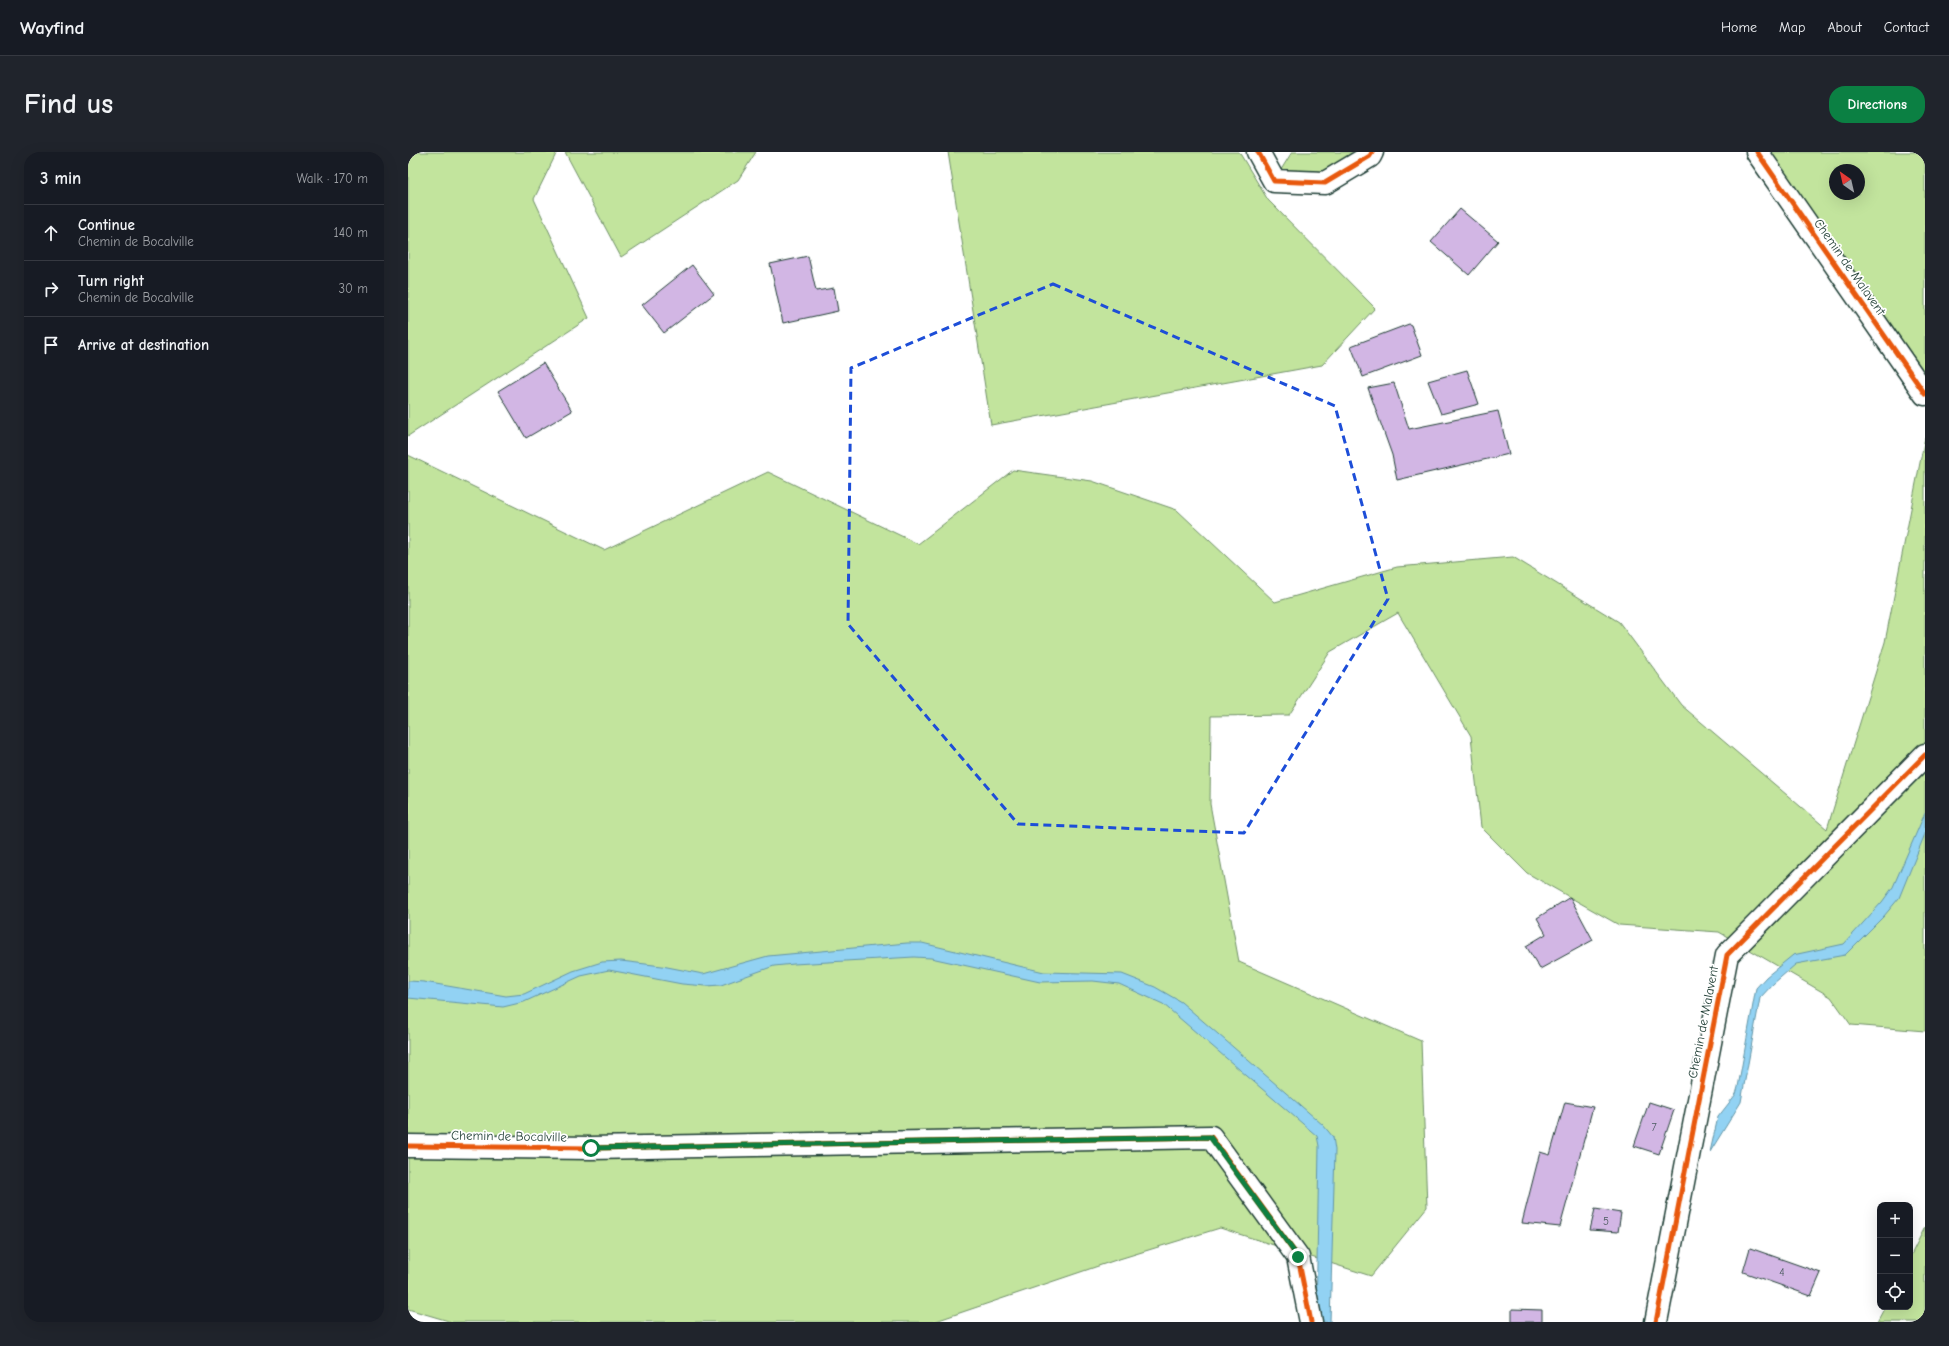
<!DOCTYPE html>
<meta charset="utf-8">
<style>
body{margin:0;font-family:"Comic Neue",sans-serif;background:#20242c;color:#f1f3f6}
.controls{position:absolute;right:12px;bottom:12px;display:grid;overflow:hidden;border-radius:8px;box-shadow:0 4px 16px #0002}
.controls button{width:36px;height:36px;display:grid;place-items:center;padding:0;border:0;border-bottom:1px solid #363941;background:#171b24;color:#f1f3f6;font:20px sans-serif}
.compass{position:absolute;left:1421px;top:12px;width:36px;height:36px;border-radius:50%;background:#171b24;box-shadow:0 4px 16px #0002;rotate:326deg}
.stop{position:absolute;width:12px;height:12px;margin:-9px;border:3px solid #0b8043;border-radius:50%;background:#fff}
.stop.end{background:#0b8043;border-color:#fff;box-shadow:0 1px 4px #0008}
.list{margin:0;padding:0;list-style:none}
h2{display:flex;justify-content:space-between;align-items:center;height:52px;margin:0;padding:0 16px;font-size:17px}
h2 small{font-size:13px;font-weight:400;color:#9ea1a6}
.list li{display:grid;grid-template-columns:26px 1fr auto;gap:12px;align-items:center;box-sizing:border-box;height:56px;padding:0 16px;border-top:1px solid #363941}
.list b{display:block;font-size:15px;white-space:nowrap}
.list p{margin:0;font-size:13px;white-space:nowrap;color:#9ea1a6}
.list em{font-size:13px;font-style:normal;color:#9ea1a6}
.icon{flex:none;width:22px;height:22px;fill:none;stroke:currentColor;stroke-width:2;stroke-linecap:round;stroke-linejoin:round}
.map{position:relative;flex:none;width:1517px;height:1170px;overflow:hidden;border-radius:16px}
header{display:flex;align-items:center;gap:24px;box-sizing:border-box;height:56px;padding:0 20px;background:#171b24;border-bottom:1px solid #363941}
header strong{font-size:19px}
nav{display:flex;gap:22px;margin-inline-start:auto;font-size:14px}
.intro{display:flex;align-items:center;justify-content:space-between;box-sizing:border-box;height:96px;padding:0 24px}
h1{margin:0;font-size:28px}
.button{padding:10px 18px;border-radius:16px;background:#0b8043;color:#fff;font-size:14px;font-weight:700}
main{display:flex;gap:24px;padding:0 24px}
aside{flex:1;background:#171b24;border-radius:16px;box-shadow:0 4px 16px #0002}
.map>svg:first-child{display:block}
.green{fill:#c2e49d;stroke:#709068;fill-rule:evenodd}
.water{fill:#92d2f3;stroke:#6496a7}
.building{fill:#d2b6e4;stroke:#1f3d34}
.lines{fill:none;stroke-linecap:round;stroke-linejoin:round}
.street-casing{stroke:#1f3d34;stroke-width:25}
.street{stroke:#fff;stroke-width:22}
.cycleway-casing{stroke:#fff;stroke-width:8}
.cycleway{stroke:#e8590c;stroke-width:5}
.route{stroke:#0b8043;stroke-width:5}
.marked{fill:none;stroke:#1d4ed8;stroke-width:3;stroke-dasharray:8 5;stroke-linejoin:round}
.labels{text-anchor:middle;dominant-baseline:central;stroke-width:3.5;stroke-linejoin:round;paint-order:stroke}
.number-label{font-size:11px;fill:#4c5b60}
.street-label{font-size:13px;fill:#1f3d34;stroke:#fff}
</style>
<header>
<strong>Wayfind</strong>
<nav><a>Home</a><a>Map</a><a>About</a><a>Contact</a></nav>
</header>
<div class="intro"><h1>Find us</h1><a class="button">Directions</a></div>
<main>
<aside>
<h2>3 min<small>Walk · 170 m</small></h2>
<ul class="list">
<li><svg class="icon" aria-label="ahead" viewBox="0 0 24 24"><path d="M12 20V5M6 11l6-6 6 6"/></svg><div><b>Continue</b><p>Chemin de Bocalville</p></div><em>140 m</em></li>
<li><svg class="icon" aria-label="right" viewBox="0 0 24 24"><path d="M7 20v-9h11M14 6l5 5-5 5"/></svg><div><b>Turn right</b><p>Chemin de Bocalville</p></div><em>30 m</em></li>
<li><svg class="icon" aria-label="arrive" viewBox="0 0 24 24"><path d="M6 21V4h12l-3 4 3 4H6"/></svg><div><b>Arrive at destination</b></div></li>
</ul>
</aside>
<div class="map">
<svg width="1517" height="1170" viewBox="0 0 1517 1170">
<rect width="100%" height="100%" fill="#fff"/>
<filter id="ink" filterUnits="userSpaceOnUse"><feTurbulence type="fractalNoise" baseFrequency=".025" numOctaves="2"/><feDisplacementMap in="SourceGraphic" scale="8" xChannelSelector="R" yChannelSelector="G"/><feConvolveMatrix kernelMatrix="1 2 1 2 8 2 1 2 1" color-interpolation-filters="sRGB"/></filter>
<g filter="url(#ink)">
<g class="green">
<polygon points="0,0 149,0 126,47 181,166 0,284"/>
<polygon points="157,0 348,0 330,28 213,105"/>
<polygon points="540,0 831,0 860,48 967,156 914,213 583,273"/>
<polygon points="884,0 964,0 917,31 866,29"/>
<path d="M1349,0H1517V242ZM1427,18H1451V42H1427Z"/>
<polygon points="1517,285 1517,879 1443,873 1423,845 1311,780 1211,773 1119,721 1073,675 1063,584 990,461 922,500 881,563 803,564 802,652 831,810 1013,889 1019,1055 963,1124 812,1076 708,1108 525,1170 44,1170 0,1157 0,303 196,398 360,320 510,392 605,318 684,329 769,358 867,450 989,415 1105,405 1211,470 1273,553 1419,677 1477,490"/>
<polygon points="1517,1075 1517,1170 1469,1170 1477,1155 1502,1155 1502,1105"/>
</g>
<g class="water">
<polygon points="1517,661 1517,682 1491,746 1476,764 1437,803 1388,812 1365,832 1352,846 1333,950 1302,1000 1310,965 1328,942 1330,935 1348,836 1358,825 1385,803 1436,792 1474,750 1485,735"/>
<polygon points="499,791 514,791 636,820 714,822 747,835 773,850 915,973 925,985 927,998 922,1170 908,1170 911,994 909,984 755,852 711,832 685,829 632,830 523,806 506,805 386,812 366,814 313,833 298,834 274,832 201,818 173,824 116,850 95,855 0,846 0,829 1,829 16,830 98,844 116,842 165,819 194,810 213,809 254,814 295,822 360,804"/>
</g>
<g class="building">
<polygon points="1052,57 1090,89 1061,123 1023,90"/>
<polygon points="400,104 408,139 426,136 430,159 375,171 362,112"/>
<polygon points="284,113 306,142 256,181 234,153"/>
<polygon points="1001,172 1003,173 1014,203 955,225 943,194"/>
<polygon points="135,211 164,259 118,286 90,239"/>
<polygon points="1059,218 1071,252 1033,262 1020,229"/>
<polygon points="986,231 1001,277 1090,259 1101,302 989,328 984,303 960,236"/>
<polygon points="1162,745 1185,788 1132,817 1118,794 1138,782 1129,766"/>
<polygon points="1157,950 1185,955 1152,1075 1114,1071 1132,1000 1142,1003"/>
<polygon points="1241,950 1266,958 1251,1002 1226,994"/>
<polygon points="1187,1057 1213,1061 1210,1080 1182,1078"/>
<polygon points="1342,1096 1413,1121 1403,1144 1335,1120"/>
<polygon points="1104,1157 1134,1158 1134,1170 1104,1170"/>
</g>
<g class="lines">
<defs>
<g id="street">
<polyline points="850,0 866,29 917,31 962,4 964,0"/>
<polyline points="1349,0 1517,242"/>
<polyline points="0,994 183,996 803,985 890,1105 903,1170"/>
<polyline points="1248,1170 1319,803 1517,603"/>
</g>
</defs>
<use href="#street" class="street-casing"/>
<use href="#street" class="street"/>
<defs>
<g id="cycleway">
<polyline points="850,0 866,29 917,31 962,4 964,0"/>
<polyline points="1349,0 1517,242"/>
<polyline points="0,994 183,996 803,985 890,1105 903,1170"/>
<polyline points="1248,1170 1319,803 1517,603"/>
</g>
</defs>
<use href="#cycleway" class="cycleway-casing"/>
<use href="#cycleway" class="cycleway"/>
</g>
</g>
<g class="lines" filter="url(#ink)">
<polyline class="route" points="183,996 802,985 890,1105"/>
</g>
<path class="marked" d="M645,132L927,254L980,447L836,681L610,672L440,472L443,216Z"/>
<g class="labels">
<g class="number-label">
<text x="1246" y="975">7</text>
<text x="1198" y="1069">5</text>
<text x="1374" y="1120">4</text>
</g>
<g class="street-label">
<text transform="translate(1442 115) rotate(55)">Chemin de Malavent</text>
<text transform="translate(1295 870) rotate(-79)">Chemin de Malavent</text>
<text transform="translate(101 984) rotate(1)">Chemin de Bocalville</text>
</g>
</g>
</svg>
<div class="controls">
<button>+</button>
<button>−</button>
<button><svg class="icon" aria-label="locate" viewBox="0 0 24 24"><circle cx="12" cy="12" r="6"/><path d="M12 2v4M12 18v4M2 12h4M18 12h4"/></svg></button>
</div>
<svg class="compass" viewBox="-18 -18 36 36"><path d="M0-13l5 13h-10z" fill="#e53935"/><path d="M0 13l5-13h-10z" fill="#9ea1a6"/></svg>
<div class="stop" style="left:183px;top:996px"></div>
<div class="stop end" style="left:890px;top:1105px"></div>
</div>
</main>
